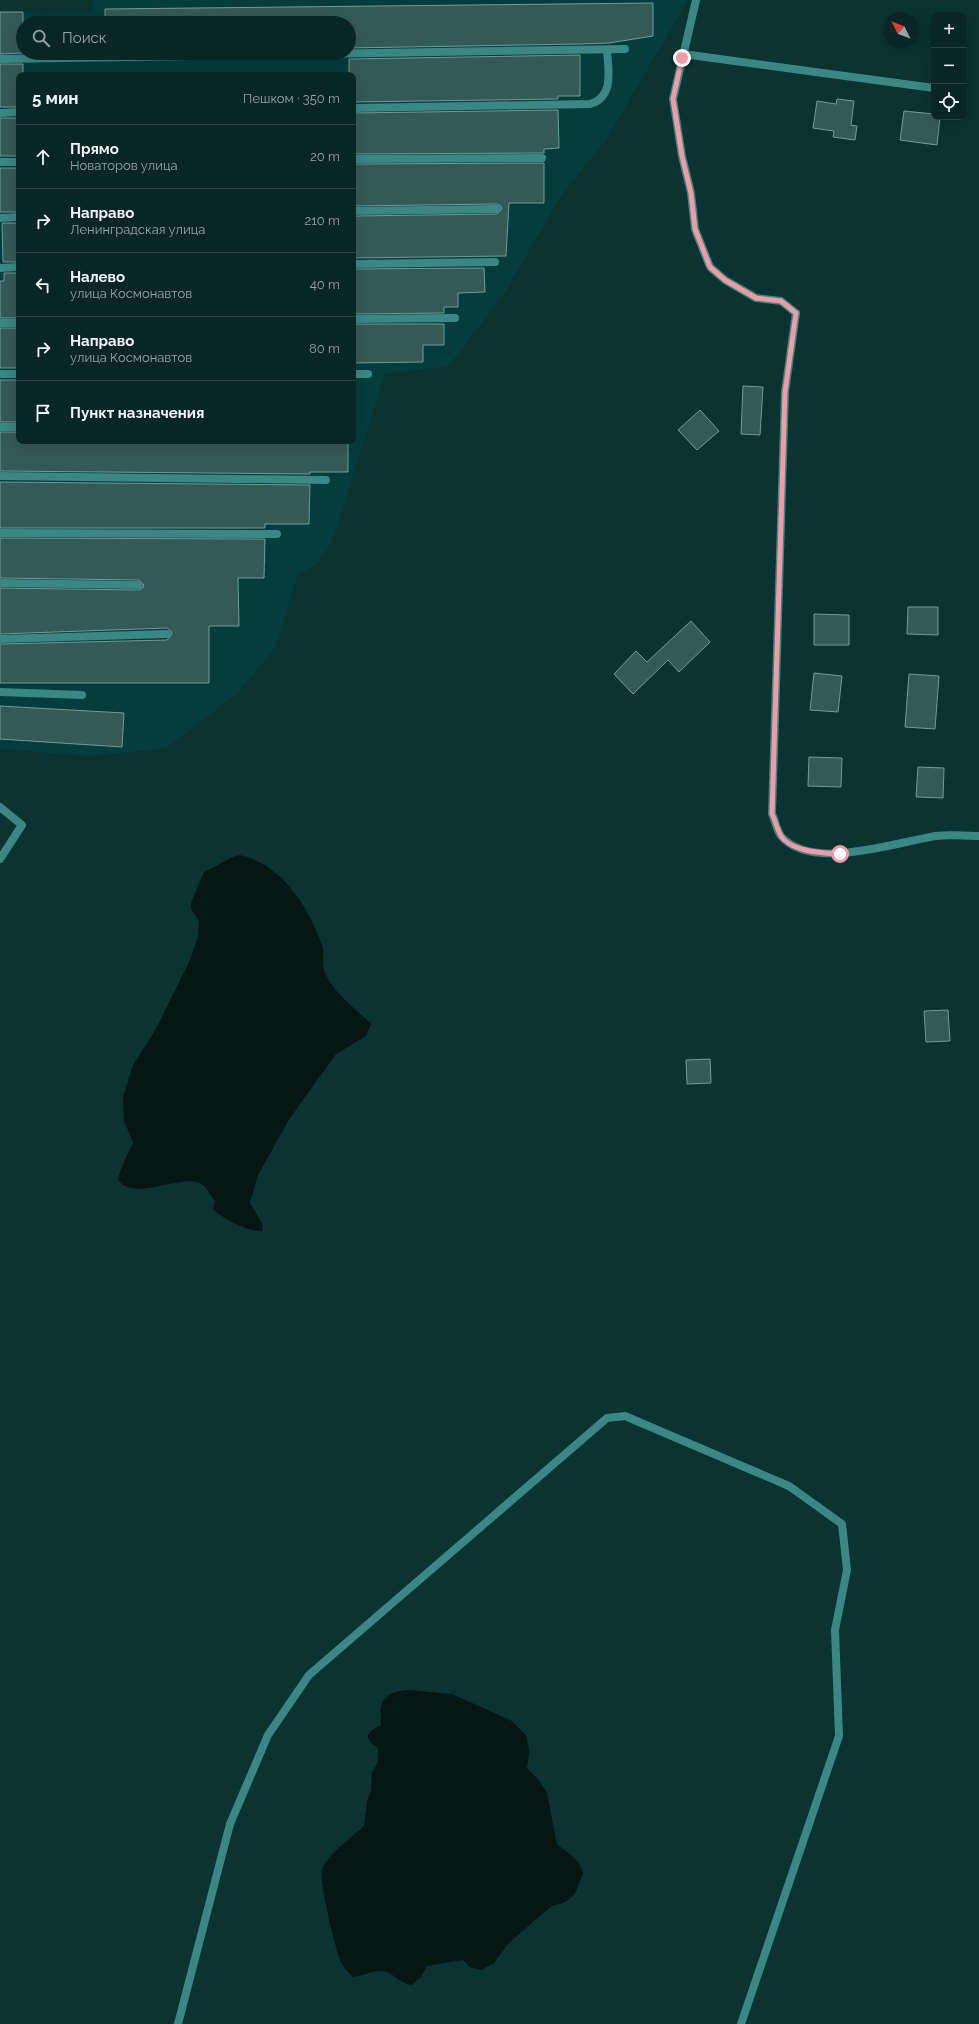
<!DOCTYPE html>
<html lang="ru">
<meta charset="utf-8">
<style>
body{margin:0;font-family:Raleway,sans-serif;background:#112e2d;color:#f1f3f6}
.controls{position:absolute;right:12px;top:12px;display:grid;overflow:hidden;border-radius:8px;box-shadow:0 4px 16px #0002}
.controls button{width:36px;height:36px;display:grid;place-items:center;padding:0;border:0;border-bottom:1px solid #294342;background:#082625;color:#f1f3f6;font:20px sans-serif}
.compass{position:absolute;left:883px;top:12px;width:36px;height:36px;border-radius:50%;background:#082625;box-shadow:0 4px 16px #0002;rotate:312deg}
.stop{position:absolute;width:12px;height:12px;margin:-9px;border:3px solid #f39aa7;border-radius:50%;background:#fff}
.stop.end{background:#f39aa7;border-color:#fff;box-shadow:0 1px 4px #0008}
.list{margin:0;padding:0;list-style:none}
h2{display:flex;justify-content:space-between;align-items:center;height:52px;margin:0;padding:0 16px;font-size:17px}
h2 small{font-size:13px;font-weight:400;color:#98a5a7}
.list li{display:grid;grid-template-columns:26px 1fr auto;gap:12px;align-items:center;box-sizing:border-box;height:64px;padding:0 16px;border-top:1px solid #294342}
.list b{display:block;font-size:15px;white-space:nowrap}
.list p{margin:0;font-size:13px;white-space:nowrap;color:#98a5a7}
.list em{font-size:13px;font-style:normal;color:#98a5a7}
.icon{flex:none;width:22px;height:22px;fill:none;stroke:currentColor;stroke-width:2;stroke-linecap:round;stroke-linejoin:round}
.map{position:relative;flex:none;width:979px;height:2024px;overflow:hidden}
.search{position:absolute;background:#082625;box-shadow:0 4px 16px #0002;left:16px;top:16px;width:340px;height:44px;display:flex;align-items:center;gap:10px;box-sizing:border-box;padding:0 14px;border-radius:22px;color:#98a5a7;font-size:15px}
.panel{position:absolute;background:#082625;box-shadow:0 4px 16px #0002;left:16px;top:72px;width:340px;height:372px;border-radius:8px}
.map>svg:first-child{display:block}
.built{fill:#043d3b;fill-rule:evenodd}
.water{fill:#061615}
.building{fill:#345a58;stroke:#739b98}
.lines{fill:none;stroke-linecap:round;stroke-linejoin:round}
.lane{stroke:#3a8783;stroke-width:8}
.street{stroke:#3a8783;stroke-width:8}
.route{stroke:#f39aa7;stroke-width:5}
</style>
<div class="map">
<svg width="979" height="2024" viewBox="0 0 979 2024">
<rect width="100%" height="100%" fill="#0a3331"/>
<path class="built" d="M93,0H688L605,142L563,193L504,294L449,366L385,374L332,542L318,563L297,576L276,647L236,695L165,749L87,756L0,749V13L93,12ZM23,23H349V53H23ZM19,75H353V441H19Z"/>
<g class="water">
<path d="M239,855C282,864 308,906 322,945C326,955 320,963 326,975C335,994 356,1009 371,1024L366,1036L336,1054L290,1118L258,1175L250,1203L263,1225L262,1231C246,1231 226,1220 213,1210L215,1201C211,1197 208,1190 204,1186C185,1169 137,1204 118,1180C119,1171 129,1152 133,1142L124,1121L123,1097L133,1065L156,1029L190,960L198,937L199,921L191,909V903L204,872C216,867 227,858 239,855Z"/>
<path d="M409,1690L452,1694L512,1721L527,1736L529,1753L527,1768L539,1780L547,1793L557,1844L579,1862L583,1873L575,1894L566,1902L552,1906L534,1921L509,1943L493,1964L481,1970L470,1967L463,1960L427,1966L421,1977L412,1985C399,1983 395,1974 384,1971C379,1969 361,1976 353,1977C348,1972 343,1967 340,1960C335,1946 319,1882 322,1870C326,1856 353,1836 364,1826L367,1801L371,1791L372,1772L378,1762V1748L372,1744L367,1736L372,1730L381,1725C379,1699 384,1692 409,1690Z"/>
</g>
<g class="building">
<polygon points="653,3 653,36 609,43 580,44 349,48 349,23 105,23 105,9"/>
<polygon points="0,12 23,12 23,53 0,54"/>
<polygon points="580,55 580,96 558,96 558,99 353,102 353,75 349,75 349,59"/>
<polygon points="0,64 23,64 23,75 19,75 19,107 0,107"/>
<polygon points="837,99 854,101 851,125 857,126 855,140 833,137 834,131 813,128 817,101 836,104"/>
<polygon points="558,110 559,148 544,149 544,153 353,154 353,113"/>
<polygon points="904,111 934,114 934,117 940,117 937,145 900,140"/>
<rect x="0" y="118" width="19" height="38"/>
<polygon points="544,163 544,203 509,203 506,256 353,258 353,216 497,214 502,209 501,206 497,204 353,206 353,164"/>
<rect x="0" y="168" width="19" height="44"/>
<polygon points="2,223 19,223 19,262 3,262"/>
<polygon points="484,268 485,292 458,293 458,307 444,307 444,313 353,314 353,269"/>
<polygon points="4,273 19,273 19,318 0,318 0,281 4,281"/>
<polygon points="353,324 444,324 444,345 423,345 423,362 353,363"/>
<rect x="0" y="328" width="19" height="40"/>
<rect x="0" y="380" width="19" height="42"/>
<polygon points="743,386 763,387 760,435 741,434"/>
<polygon points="700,410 719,431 697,450 678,430"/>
<polygon points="0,432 19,432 19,441 348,441 348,472 310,472 310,474 0,471"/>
<polygon points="0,482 310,485 309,524 265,524 265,528 0,528"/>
<polygon points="0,538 265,539 264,578 238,578 239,626 209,626 209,683 0,683 0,644 167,640 172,634 171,631 167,628 0,634 0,588 139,590 143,588 144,585 139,580 0,578"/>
<polygon points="908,607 938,607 938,635 907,634"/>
<polygon points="814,614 849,615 849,645 814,645"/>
<polygon points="691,621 710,642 679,672 668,660 633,694 614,674 636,651 647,662"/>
<polygon points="814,673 842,676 838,712 810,710"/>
<polygon points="909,674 939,676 935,729 905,727"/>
<polygon points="0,706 124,713 122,747 0,739"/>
<polygon points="809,757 842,758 841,787 808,786"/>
<polygon points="918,767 944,768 943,798 916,797"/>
<polygon points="948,1010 950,1041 926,1042 924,1011"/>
<polygon points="710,1059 711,1083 687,1084 686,1060"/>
</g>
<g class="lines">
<g class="lane">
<polyline points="683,54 934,88"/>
<polyline points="0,59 625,49"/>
<path d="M353,108L590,104C615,97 608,69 607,50"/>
<polyline points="0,113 19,112"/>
<polyline points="353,159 542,158"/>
<polyline points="0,162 19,162"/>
<polyline points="353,211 497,209"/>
<polyline points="0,218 19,217"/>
<polyline points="353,264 495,262"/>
<polyline points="0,268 19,267"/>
<path d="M796,313L785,392L772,814C775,820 777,831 781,836C812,872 896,842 936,836C950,834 965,836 979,836"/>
<polyline points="353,319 455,318"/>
<polyline points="0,323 19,323"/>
<polyline points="0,374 19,374"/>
<polyline points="353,374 368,374"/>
<polyline points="0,427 19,427"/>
<polyline points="0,476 326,480"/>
<polyline points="0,533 277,534"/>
<polyline points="0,583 139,585"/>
<polyline points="0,639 167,634"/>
<polyline points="0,692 82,695"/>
<polyline points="0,807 22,825 0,859"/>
</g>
<g class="street">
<polyline points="696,0 673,99 682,156 691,193 695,229 710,267 725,280 756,298 781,301 796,313"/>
<polyline points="178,2024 230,1824 268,1735 309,1675 607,1418 625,1416 789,1486 842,1524 847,1570 835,1630 839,1736 741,2024"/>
</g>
</g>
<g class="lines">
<path class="route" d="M682,58L673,99L682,156L691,193L695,229L710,267L725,280L756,298L781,301L796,313L785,392L772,814C775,820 777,828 780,834C789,852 823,853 840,854"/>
</g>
</svg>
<div class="controls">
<button>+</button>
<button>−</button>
<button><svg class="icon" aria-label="locate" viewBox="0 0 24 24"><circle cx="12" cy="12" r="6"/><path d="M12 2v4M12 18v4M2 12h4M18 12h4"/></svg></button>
</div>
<svg class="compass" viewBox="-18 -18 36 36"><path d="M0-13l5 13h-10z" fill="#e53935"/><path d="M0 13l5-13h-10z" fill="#98a5a7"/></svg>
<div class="stop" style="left:840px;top:854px"></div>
<div class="stop end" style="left:682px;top:58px"></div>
<div class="search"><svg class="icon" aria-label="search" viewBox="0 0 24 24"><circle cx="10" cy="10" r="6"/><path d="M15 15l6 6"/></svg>Поиск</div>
<section class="panel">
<h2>5 мин<small>Пешком · 350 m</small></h2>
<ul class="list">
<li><svg class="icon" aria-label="ahead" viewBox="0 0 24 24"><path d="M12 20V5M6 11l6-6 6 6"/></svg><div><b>Прямо</b><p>Новаторов улица</p></div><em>20 m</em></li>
<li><svg class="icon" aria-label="right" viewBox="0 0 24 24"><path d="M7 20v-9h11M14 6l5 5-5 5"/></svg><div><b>Направо</b><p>Ленинградская улица</p></div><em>210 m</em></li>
<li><svg class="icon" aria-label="left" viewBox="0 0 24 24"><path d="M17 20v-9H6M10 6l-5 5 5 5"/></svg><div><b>Налево</b><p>улица Космонавтов</p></div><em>40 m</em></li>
<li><svg class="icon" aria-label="right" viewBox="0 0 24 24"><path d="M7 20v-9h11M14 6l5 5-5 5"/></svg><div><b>Направо</b><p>улица Космонавтов</p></div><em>80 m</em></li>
<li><svg class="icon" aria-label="arrive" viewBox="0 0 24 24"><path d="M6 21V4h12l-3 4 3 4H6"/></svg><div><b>Пункт назначения</b></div></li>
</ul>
</section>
</div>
